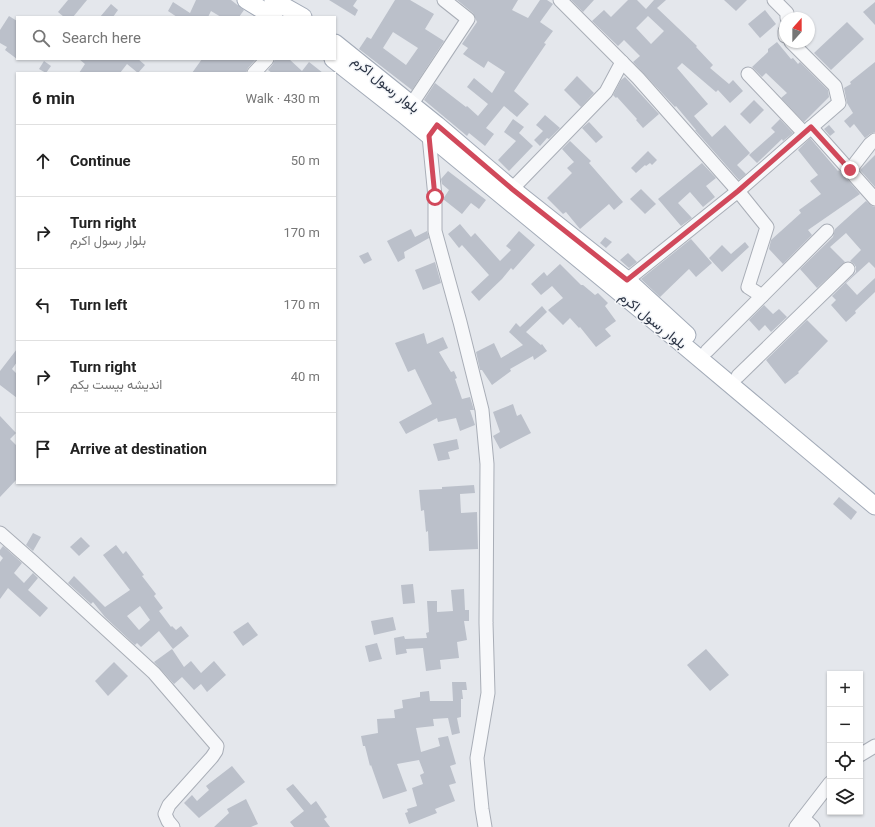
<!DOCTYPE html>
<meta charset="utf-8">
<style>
body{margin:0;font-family:Roboto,Vazirmatn,sans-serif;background:#f6f6f6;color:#222}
.controls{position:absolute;right:12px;bottom:12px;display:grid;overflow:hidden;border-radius:0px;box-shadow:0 1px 3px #0004}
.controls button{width:36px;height:36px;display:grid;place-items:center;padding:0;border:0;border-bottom:1px solid #e0e0e0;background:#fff;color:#222;font:20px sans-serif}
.compass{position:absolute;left:779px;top:12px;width:36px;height:36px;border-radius:50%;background:#fff;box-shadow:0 1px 3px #0004;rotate:21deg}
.stop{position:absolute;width:12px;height:12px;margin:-9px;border:3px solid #d1495b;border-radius:50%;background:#fff}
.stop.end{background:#d1495b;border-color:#fff;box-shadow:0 1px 4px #0008}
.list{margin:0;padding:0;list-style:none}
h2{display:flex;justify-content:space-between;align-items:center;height:52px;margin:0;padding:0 16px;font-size:17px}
h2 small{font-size:13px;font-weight:400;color:#767676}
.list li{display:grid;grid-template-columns:26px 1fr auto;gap:12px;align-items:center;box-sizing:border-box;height:72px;padding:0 16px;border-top:1px solid #e0e0e0}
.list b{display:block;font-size:15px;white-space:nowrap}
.list p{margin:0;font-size:13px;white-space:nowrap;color:#767676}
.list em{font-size:13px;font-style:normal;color:#767676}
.icon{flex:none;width:22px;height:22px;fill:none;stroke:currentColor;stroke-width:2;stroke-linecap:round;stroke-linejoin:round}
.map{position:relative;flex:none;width:875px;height:827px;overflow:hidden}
.search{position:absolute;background:#fff;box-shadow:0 1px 3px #0004;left:16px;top:16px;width:320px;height:44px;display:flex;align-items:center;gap:10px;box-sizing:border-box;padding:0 14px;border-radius:0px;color:#767676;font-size:15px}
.panel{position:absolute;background:#fff;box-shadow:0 1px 3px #0004;left:16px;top:72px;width:320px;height:412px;border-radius:0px}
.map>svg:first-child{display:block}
.building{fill:#bbc0ca;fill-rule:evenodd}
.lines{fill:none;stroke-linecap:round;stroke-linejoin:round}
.minor-casing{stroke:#a9aeb7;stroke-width:15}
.major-casing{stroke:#a3abb8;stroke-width:19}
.minor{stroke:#f7f8fa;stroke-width:13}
.major{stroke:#fff;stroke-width:17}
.route{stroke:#d1495b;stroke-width:5}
.labels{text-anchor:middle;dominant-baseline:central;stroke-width:3;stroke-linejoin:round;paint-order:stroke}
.street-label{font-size:14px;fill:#2b3445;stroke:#f4f6f9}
</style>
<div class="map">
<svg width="875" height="827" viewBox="0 0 875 827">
<rect width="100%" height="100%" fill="#e4e7ec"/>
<g class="building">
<polygon points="68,0 87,0 73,17 64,17 58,12"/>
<polygon points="196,0 231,0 244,10 239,17 221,17 211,11 208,17 177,17 168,11 173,2 190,13"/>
<polygon points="329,0 357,0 353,6 358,10 355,16"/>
<path d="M395,0H410L434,14L425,29L444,41L412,90L359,49L367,37L371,39ZM393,32L418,48L406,65L383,48Z"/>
<polygon points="457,0 518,0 512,10 528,18 540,0 547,0 553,4 540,22 553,31 544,43 546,44 514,91 529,104 517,117 504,106 486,128 494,134 485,146 469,133 467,136 424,100 435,83 466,107 467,106 478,116 488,104 467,87 474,78 492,93 505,72 488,61 484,68 463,54 468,48 462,44 477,22 473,13"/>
<polygon points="571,0 594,0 583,12"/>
<path d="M628,0H637L646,9L654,0H666L657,8L697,46L696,47L713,65L710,68L729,84L733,80L743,91L730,103L718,90L716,92L682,63L677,68L708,104L694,116L712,137L725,125L750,153L737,165L746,174L739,180L695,130H696L676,106L675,107L633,62L640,56L624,40L618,46L592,21L604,10L611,17ZM648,16L664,31L651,44L636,28Z"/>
<polygon points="724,0 747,0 736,11"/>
<polygon points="875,2 875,25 863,12"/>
<polygon points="111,4 118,10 113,17 100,17"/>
<polygon points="765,10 776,24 760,38 748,24"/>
<polygon points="9,16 17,21 17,59 5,50 7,47 0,43 0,30"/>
<polygon points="847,22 864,39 831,70 814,53"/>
<polygon points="777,42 791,59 793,58 798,64 800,62 828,90 829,97 804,122 781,98 787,93 766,73 762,77 752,67 768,52 768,49"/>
<polygon points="79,59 138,59 145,65 138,73 127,64 120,73 79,73 85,64"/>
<polygon points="202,59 256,59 248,68 246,73 192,73"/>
<polygon points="275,59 289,59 302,71 309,62 323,73 272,73 268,70 273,64"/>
<polygon points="44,61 51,66 46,73 39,69"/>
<polygon points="875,62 875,132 870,134 865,138 854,124 850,128 844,121 853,113 847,103 844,88 851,84 850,82"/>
<polygon points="577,76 594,93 581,107 564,90"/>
<polygon points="625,77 659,114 643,128 636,120 637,119 617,97 616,98 613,95 621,80"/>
<polygon points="754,100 764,110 750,124 740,114"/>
<polygon points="545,115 560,128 549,139 547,138 540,146 534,140 543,131 536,125"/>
<polygon points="513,119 524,127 519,133 533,146 509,171 498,160 516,141 504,132"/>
<polygon points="780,119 793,133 783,141 782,139 757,163 749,155 775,132 771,128"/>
<polygon points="589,122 603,137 596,143 582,128"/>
<polygon points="829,125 835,132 830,136 824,129"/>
<polygon points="810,138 838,171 839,170 860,194 808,230 812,235 783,264 769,249 771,240 801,213 799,210 821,194 810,181 818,175 798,150"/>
<polygon points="570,141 591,161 589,163 623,202 614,210 609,204 580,229 566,212 563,214 547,198 572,173 567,168 574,162 562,149"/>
<polygon points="648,151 657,160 652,165 650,163 646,166 645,165 636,173 631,168"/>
<polygon points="875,155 875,187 860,170"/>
<polygon points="702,163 716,178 706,186 715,197 703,207 690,192 678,203 692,218 681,226 658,199"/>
<polygon points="448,171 486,200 479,209 471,203 462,214 443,199 449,190 442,184 441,179"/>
<polygon points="641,189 656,204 645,214 630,199"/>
<polygon points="866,201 872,206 875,207 875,268 869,262 846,283 857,295 875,278 875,292 855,311 856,313 846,322 831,305 836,300 832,296 856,272 856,267 854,264 850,261 861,250 846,233 830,247 845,262 817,288 800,269 833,237 835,229"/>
<polygon points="460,224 471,237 475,233 500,261 511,250 506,246 519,231 535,245 513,270 511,268 502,279 479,301 471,292 489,275 462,245 459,248 448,234"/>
<polygon points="411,229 415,237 427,231 429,238 404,252 405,258 398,262 387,241"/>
<polygon points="605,237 612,242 606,248 600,243"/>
<polygon points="691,239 712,263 696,277 689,269 660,297 641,279"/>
<polygon points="745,242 749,247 722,272 709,258 722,245 731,254"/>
<polygon points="368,252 372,260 364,264 359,256"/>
<polygon points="628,253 637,262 629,268 620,260"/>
<polygon points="435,262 441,283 423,290 415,270"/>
<polygon points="560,264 581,285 583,285 595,295 598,293 608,303 605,306 616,321 605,329 611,336 596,347 580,327 579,328 570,318 563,325 548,310 563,298 552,286 541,295 531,284 544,272 547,276"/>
<polygon points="764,305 773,314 779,309 787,317 771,332 765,325 759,331 749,320"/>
<polygon points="542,306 547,312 526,332 541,345 542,344 547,351 534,360 533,356 510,369 511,371 492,385 482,370 480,370 476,352 494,343 501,358 523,345 509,332 516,323 520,327"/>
<polygon points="807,320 828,341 798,372 799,373 785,384 766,360"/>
<polygon points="424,333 427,344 443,337 448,348 439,352 451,372 454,371 457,378 455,379 462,399 470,397 474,410 470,410 475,425 460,431 456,418 438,422 437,418 406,434 399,422 432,404 415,369 408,372 395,343"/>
<polygon points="17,349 17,362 12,369 17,374 17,398 0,385 0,371"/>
<polygon points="513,404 517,416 521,414 531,433 500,449 493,436 500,432 493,412"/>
<polygon points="0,416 16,433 10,439 17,446 17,479 0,497"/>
<polygon points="457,439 459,449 448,452 450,459 438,461 433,444"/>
<polygon points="474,485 475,493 460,494 461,513 477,512 478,549 429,551 428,531 426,532 424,510 421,511 419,490 442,489 442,487"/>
<polygon points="839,497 857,512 851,520 833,504"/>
<polygon points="33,533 41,537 33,551 26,545"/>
<polygon points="81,537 90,546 79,556 70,547"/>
<path d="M116,545L123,554L126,551L144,575L142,576L156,594L154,596L163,608L159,611L171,627L172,626L176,630L181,626L189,636L173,649L159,631L141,647L137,643L135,645L105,617L93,602L91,604L68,583L74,576L105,607L130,590L103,555ZM140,606L150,620L139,630L127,616Z"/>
<polygon points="3,546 22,563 14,573 24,583 33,573 38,578 28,590 48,608 40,617 8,588 0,599 0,562 3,558 0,555 0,550"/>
<polygon points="413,584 415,603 403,604 401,585"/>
<polygon points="464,589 465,610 469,610 469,621 464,621 467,640 457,642 459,658 440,660 441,669 426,671 423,648 406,649 407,653 396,655 394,638 404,636 405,639 427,638 426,633 429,632 427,601 437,601 437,612 453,611 451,590"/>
<polygon points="393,617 396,630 374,635 371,621"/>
<polygon points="248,622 258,635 243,646 233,632"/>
<polygon points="377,643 382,659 369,662 365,646"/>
<polygon points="172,649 184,667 191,661 201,673 214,661 226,675 207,692 201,684 194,690 182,677 174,684 154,662"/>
<polygon points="706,649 729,675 710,691 687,665"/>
<polygon points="114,662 128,676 108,696 95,681"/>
<polygon points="452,682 466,682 467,690 462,690 463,699 461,699 461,717 457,718 460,733 452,735 448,718 433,719 434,726 416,728 421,752 440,746 438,738 448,736 456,764 450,766 456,783 449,785 455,801 435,809 437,813 409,824 405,813 408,812 407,809 417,806 412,788 423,784 420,775 424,773 419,760 397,764 407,791 383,799 371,765 370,766 365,746 363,746 361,736 378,733 377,719 395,718 394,710 403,708 402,700 420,697 420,692 429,691 430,701 453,701"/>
<polygon points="232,766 245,782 199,818 184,803 192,795 197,801 209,790 206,786"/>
<polygon points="293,784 311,805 316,801 327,817 324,819 330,827 294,827 290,822 304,811 286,789"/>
<polygon points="246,799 258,824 251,827 214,827 229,813 227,809"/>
</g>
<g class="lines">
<defs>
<g id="minor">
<polyline points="560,0 638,78 738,191 767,227 748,287 762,296"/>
<polyline points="774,0 787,13 787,18"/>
<polyline points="785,31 785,36"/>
<polyline points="254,73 267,59"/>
<polyline points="748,74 804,133"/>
<polyline points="411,105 468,19 444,0"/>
<polyline points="811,127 875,199"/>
<polyline points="429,136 435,197 435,231 460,322 482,410 487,464 486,623 488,693 477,758 482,809 485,827"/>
<polyline points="850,170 870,144 875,140"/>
<polyline points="512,189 606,92 622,62"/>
<polyline points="627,280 738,191 839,103 835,86 791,42"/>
<polyline points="707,351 827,231"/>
<polyline points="738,376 848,269"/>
<polyline points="0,533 33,562 154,673 217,746 216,751 212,757 169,805 165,814 168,821 173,827"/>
<polyline points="860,755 875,746"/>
<polyline points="803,818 813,827"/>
<polyline points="796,827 830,783"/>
</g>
<g id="major">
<polyline points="246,0 274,17"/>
<polyline points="273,0 303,17"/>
<polyline points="335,43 437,125 512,189 627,280 687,335"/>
<polyline points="333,59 403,114 681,343 875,506"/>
</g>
</defs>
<use href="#minor" class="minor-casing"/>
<use href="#major" class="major-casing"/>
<use href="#minor" class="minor"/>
<use href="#major" class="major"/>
</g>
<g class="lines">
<polyline class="route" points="435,197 429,136 437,125 512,189 627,280 738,191 811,127 850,170"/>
</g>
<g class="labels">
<g class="street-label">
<text transform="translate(386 84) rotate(39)">بلوار رسول اکرم</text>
<text transform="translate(653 320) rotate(39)">بلوار رسول اکرم</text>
</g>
</g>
</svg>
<div class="controls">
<button>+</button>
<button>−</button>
<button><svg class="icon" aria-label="locate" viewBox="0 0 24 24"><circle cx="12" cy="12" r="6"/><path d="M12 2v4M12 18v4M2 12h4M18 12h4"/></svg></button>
<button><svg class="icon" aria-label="layers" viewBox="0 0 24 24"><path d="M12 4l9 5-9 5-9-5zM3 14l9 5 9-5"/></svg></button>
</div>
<svg class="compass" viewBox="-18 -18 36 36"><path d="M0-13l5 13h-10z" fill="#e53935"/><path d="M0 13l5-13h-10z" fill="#767676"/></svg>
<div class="stop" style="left:435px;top:197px"></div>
<div class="stop end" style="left:850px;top:170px"></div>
<div class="search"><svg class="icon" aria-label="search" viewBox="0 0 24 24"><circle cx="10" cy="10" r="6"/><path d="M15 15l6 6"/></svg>Search here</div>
<section class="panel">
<h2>6 min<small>Walk · 430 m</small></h2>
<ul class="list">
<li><svg class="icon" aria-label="ahead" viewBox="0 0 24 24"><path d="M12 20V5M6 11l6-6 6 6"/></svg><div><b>Continue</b></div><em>50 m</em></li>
<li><svg class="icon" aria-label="right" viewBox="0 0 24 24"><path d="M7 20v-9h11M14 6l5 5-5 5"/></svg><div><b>Turn right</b><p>بلوار رسول اکرم</p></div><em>170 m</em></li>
<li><svg class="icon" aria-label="left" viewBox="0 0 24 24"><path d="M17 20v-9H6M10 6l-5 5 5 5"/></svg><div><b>Turn left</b></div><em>170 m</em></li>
<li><svg class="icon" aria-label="right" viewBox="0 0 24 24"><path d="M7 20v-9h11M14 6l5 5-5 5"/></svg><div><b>Turn right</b><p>اندیشه بیست یکم</p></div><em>40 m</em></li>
<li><svg class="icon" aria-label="arrive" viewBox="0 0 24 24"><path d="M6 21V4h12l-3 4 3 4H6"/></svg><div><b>Arrive at destination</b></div></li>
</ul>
</section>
</div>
